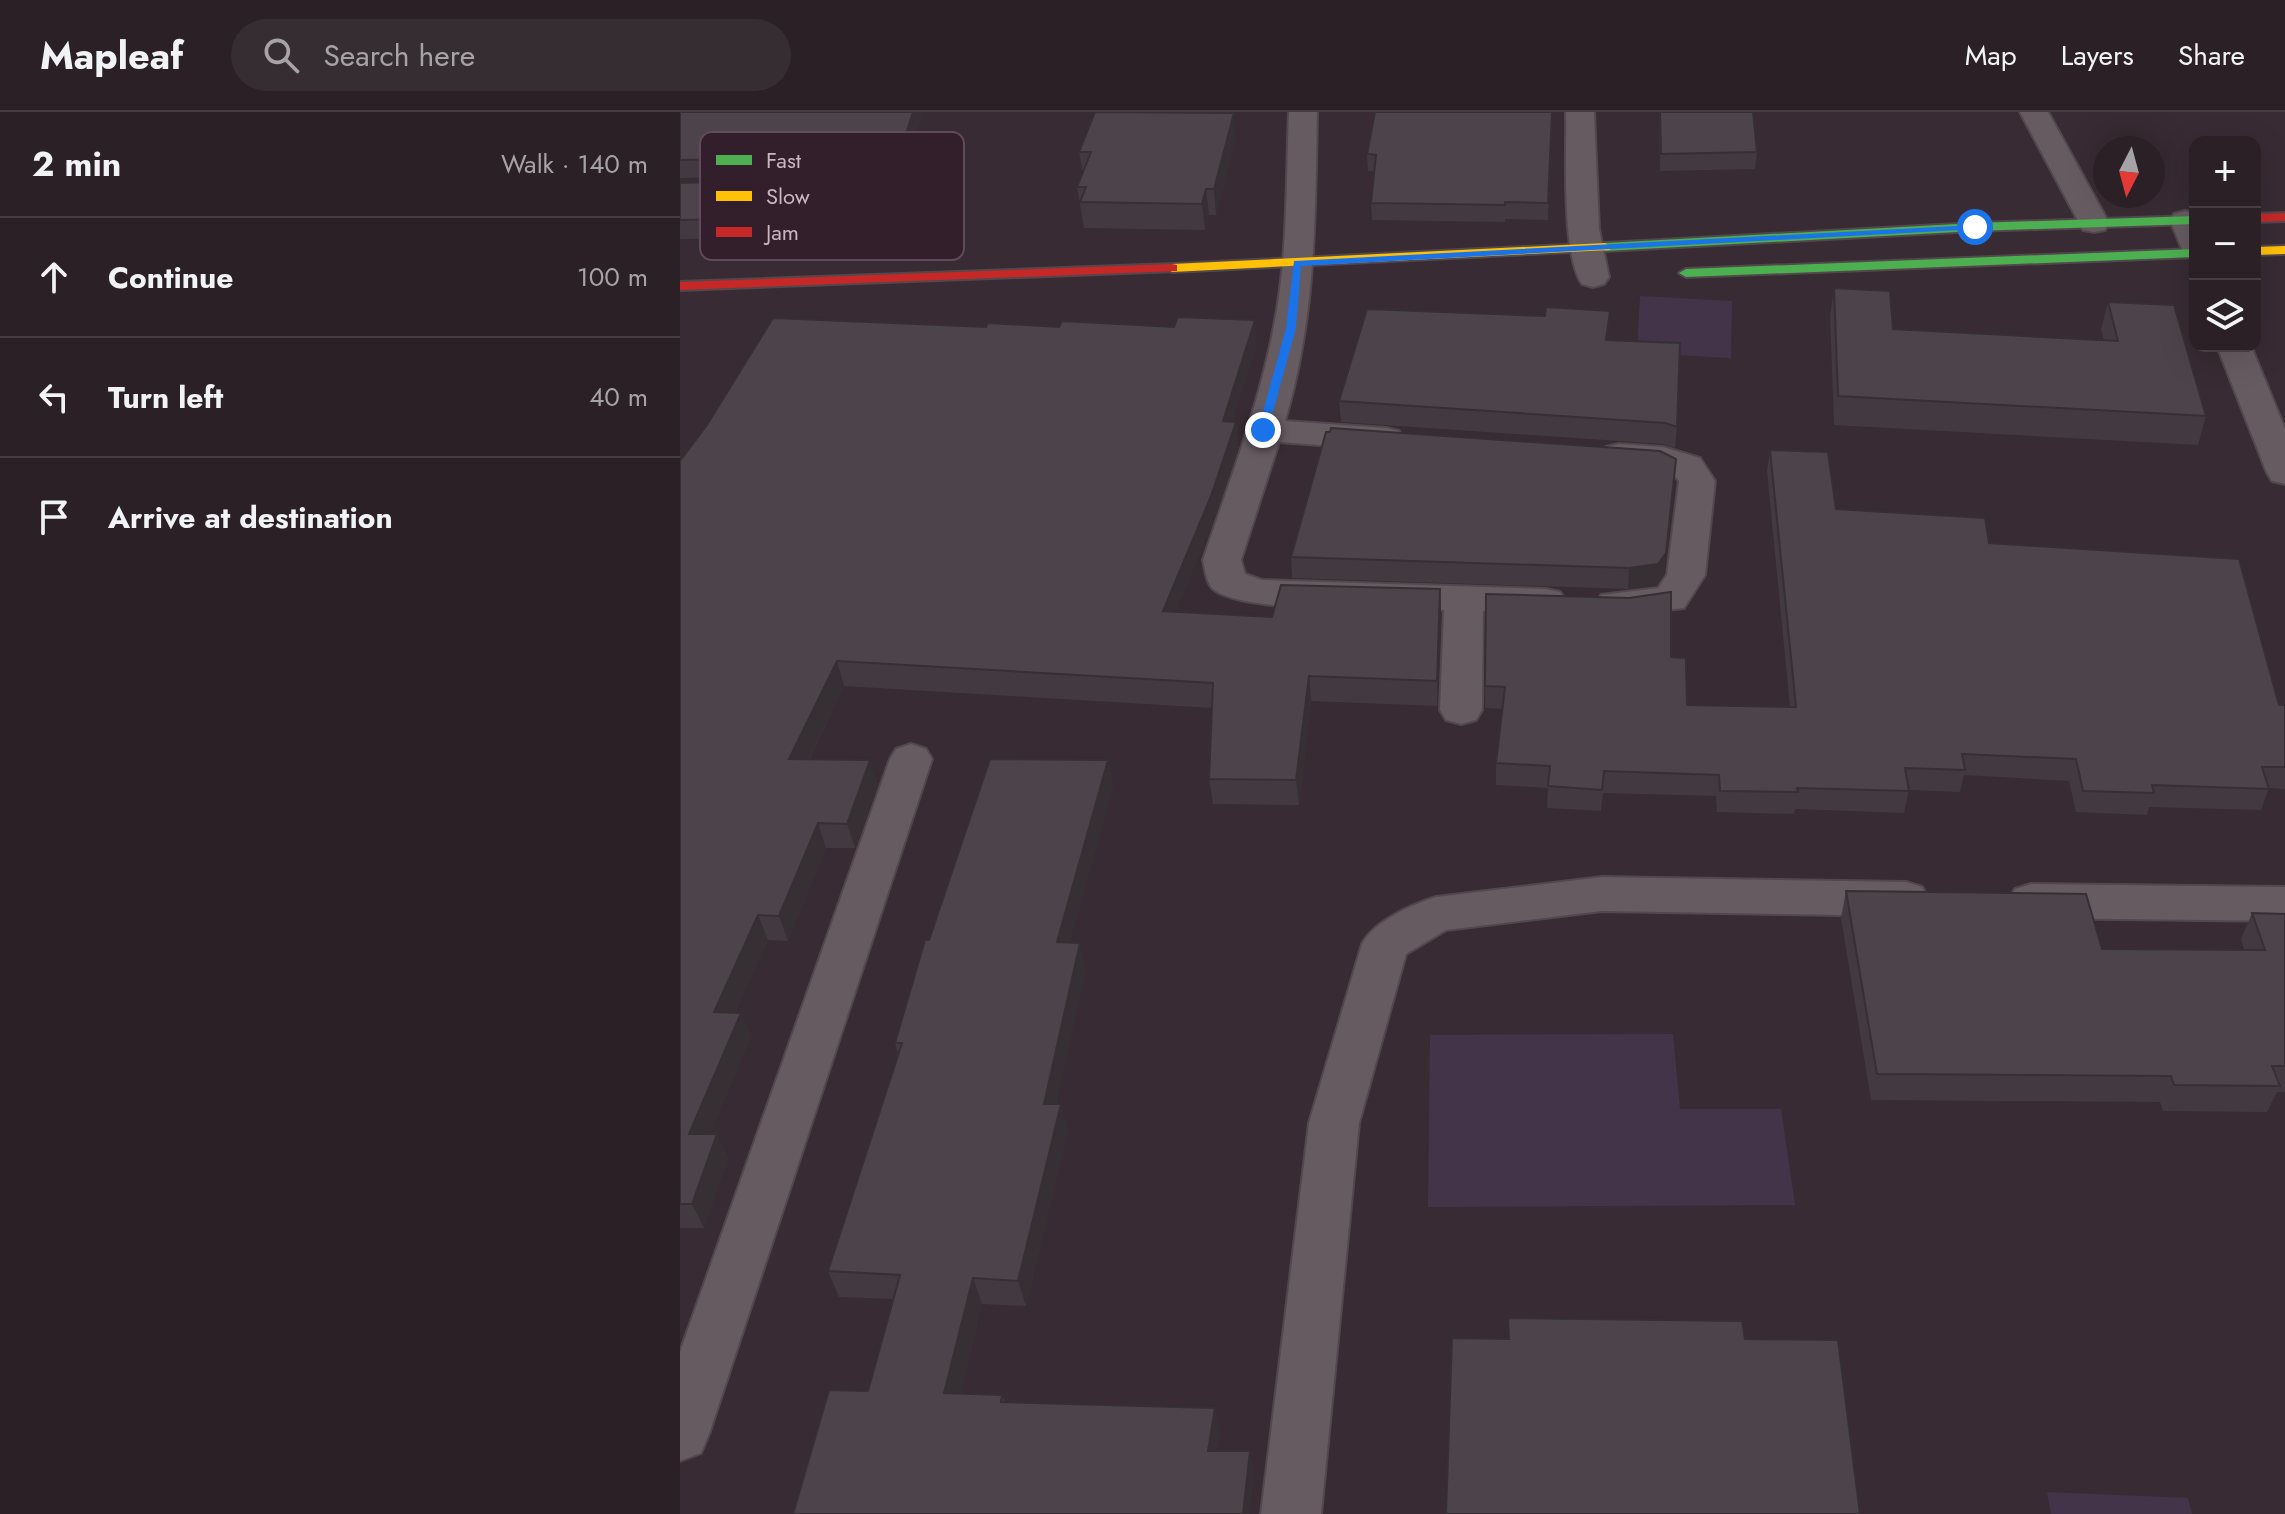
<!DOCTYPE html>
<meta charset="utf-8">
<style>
body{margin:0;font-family:Jost,sans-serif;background:#362d32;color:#f1f3f6}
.controls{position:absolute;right:24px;top:24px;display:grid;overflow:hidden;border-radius:16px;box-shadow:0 8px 32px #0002}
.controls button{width:72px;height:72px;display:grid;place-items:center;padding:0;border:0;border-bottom:2px solid #463e43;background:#2a2026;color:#f1f3f6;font:40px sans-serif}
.compass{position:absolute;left:1413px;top:24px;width:72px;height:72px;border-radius:50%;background:#2a2026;box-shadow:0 8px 32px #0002;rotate:186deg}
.stop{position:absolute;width:24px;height:24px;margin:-18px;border:6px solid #1a73e8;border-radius:50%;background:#fff}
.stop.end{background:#1a73e8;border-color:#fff;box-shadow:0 2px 8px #0008}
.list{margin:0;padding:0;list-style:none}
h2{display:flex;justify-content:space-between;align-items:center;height:104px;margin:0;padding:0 32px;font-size:34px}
h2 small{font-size:26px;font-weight:400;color:#a5a3a7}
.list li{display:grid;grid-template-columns:52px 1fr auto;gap:24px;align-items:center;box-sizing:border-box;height:120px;padding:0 32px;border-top:2px solid #463e43}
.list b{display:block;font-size:30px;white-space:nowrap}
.list em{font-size:26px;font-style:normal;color:#a5a3a7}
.icon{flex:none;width:44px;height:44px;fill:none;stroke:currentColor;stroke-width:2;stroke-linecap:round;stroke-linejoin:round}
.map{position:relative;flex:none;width:1605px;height:1402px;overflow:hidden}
header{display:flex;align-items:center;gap:48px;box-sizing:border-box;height:112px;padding:0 40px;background:#2a2026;border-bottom:2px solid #463e43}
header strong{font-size:38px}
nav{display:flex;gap:44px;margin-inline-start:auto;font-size:28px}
.search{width:560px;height:72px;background:#362d32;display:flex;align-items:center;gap:20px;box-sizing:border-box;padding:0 28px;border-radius:44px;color:#a5a3a7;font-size:30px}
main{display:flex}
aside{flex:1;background:#2a2026}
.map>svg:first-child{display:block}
.green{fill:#44344a}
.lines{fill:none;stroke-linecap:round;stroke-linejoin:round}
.street-casing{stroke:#51474d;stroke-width:4}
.fast-casing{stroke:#51474d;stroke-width:4}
.slow-casing{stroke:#51474d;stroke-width:4}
.jam-casing{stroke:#51474d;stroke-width:4}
.street{fill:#665b61;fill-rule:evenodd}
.fast{fill:#4caf50;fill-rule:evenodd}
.slow{fill:#ffc107;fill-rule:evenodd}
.jam{fill:#c62828;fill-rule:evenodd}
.wall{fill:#423a40}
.shaded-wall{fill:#362f34}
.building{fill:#4d434a;stroke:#362f34;stroke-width:2}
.route{fill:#1a73e8}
.key{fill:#321f2b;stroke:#5f4c58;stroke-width:2}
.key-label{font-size:22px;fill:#c8b6c1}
</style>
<header>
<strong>Mapleaf</strong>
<div class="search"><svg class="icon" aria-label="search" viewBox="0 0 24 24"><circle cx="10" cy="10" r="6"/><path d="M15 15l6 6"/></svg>Search here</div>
<nav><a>Map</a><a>Layers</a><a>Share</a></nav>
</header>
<main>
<aside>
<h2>2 min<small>Walk · 140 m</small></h2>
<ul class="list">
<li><svg class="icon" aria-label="ahead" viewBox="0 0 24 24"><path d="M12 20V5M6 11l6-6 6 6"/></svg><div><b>Continue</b></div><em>100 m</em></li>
<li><svg class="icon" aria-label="left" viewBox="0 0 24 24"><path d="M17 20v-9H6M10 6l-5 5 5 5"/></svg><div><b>Turn left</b></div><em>40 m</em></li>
<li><svg class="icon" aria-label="arrive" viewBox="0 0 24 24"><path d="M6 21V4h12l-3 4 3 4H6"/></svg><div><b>Arrive at destination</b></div></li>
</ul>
</aside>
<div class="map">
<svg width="1605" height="1402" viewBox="0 0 1605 1402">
<rect width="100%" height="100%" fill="#382b33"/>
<g class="green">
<polygon points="960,184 1052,189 1051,246 957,241"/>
<polygon points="993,922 1000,997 1101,997 1115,1093 748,1095 750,923"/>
<polygon points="1367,1380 1508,1386 1512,1402 1371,1402"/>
</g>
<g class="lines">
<defs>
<g id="street">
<path d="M609,0H637C635,108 636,204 605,309L706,316L719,319L724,327L719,335L706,338L599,330L561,448L565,462L582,468L866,477L880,480L886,489L880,498L866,501L803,499L802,598L796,608L781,612L766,608L760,598L764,498C719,497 562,502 533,477C526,470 525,457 523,448C549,370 579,295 594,214C608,144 606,71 609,0Z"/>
<path d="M886,0H914L919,117L929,165L924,172L913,175L902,172C881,142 887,39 886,0Z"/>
<polygon points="1340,0 1368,0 1429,111 1425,118 1414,120 1403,118"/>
<polygon points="1505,99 1515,101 1515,144 1504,142 1490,108 1494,102"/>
<polygon points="1537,234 1571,234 1605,317 1605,372 1592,369 1587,361"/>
<path d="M939,332L983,335L1020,346L1035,369L1025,463L1004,496L935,504L921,501L915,492L921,483L978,476L987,463L999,369C986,349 948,356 926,351L921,343L926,335Z"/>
<polygon points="231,632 246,637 252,647 29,1322 21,1341 0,1349 0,1240 210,647 216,637"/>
<path d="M922,765L1226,770L1242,775L1249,787L1242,799L1226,804L922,799L766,818L726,842L679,1011L641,1402H581L629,1011L682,832C694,809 731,793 756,785Z"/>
<polygon points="1351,772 1605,775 1605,809 1351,806 1335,801 1328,789 1335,777"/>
</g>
<g id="fast">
<polygon points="1515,104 1515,112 1295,119 925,139 919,135 925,131 1295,111"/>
<polygon points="1515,137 1515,145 1006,165 999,161 1006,157"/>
</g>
<g id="slow">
<polygon points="925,131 931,135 930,138 492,160 486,156 492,152"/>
<polygon points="1605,134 1605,142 1575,143 1575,135"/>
</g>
<g id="jam">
<polygon points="1605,101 1605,109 1575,110 1575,102"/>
<polygon points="492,152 497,153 497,159 0,178 0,170"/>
</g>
</defs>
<use href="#street" class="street-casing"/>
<use href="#fast" class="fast-casing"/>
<use href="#slow" class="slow-casing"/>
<use href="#jam" class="jam-casing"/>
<use href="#street" class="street"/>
<use href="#fast" class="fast"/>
<use href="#slow" class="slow"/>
<use href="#jam" class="jam"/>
</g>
<g class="wall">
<polygon points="0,0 243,0 223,62 0,66"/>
<polygon points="415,0 543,0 556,26 536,103 529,103 525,118 404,116 397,75 403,61 399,40"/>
<polygon points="872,0 868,108 825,107 825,110 692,108 691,91 694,59 688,59 687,42"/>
<polygon points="979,0 1073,0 1077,40 1075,57 980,59"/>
<polygon points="212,64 217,82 204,124 0,127 0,71"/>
<polygon points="1154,176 1213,217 1424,228 1421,218 1428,190 1526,304 1518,333 1154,313 1150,204"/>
<polygon points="930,199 927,228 997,315 995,336 983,332 661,310 659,289"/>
<polygon points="577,231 552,310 559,334 534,408 496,499 592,505 760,477 761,501 757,594 631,589 619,693 533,692 529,667 532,596 164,574 129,648 198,673 175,736 146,736 108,829 88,828 55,901 61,901 71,925 30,1022 37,1022 48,1046 24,1116 0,1116 0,349"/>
<polygon points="646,320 984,462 976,473 948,477 612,466 611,445"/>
<polygon points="1090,338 1156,397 1309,431 1599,593 1605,593 1605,677 1589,676 1581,698 1469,695 1467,703 1396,700 1389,669 1284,663 1280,680 1229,678 1224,701 1115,697 1114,702 1037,700 1036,684 923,681 921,699 867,696 868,676 816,673 816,651 822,597 805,596 806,482 991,545 1007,593 1110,595 1087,359"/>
<polygon points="428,648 433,675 390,830 406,857 376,992 381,992 388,1019 346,1194 302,1192 280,1282 322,1283 325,1290 535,1296 540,1320 537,1339 575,1363 188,1279 213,1187 159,1185 148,1159 218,942 215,931 249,828"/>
<polygon points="1166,779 1422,837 1564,838 1561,827 1572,801 1605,802 1605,980 1597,980 1587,1000 1483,999 1480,990 1191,988 1161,806"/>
</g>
<g class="shaded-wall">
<polygon points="233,0 243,0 223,62 219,44"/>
<polygon points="554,1 556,26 536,103 534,77"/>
<polygon points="212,64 217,82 204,124 199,105"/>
<polygon points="526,77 529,103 525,118 522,92"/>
<polygon points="575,208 577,231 545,333 543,309"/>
<polygon points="556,310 559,334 534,408 487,523 483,499"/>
<polygon points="994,367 984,462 976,473 948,477 949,456"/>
<polygon points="760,477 761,501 757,594 757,569"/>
<polygon points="157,549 164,574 117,672 109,647"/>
<polygon points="629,564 631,589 619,693 616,668"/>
<polygon points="190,648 198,673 175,736 167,712"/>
<polygon points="428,648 433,675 383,857 377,830"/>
<polygon points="138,711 146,736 108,829 99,804"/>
<polygon points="78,803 88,828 45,924 34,900"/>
<polygon points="400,831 406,857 371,1018 364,992"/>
<polygon points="61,901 71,925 21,1046 9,1022"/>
<polygon points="381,992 388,1019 346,1194 338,1169"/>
<polygon points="37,1022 48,1046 24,1116 12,1092"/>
<polygon points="293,1166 302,1192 274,1306 264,1281"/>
<polygon points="535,1296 540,1320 533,1363 528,1339"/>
<polygon points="570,1339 575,1363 570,1402 563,1402"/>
</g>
<g class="building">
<polygon points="0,0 233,0 219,44 0,48"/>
<polygon points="415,0 554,1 534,77 526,77 522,92 400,90 406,75 397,75 411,40 399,40"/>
<polygon points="695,0 872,0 868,91 825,90 825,93 691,91 696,43 687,42"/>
<polygon points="980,0 1073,0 1077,40 981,42"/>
<polygon points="212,64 199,105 0,108 0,71"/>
<polygon points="1154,176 1210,179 1213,217 1438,229 1428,190 1494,193 1526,304 1158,284"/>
<polygon points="866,195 930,199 926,228 1000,231 997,315 985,311 659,289 687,197 865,204"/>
<polygon points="498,205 575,208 543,309 556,310 531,384 483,499 592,505 601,473 760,477 757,569 629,564 616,668 529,667 533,571 157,549 109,647 190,648 167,712 138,711 99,804 78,803 34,900 61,901 9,1022 37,1022 12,1092 0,1092 0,349 27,313 93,206 306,215 308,211 379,215 382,209 494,215"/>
<polygon points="651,316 980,339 996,347 986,441 978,452 949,456 611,445 646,320 650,320"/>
<polygon points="1090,338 1148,340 1156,397 1305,406 1309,431 1559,447 1599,593 1605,593 1605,655 1582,655 1589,677 1472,673 1474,681 1403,679 1396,647 1282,642 1285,658 1225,656 1229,679 1117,676 1118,680 1040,679 1039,663 924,659 922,678 868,674 870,654 816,651 825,575 805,574 806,482 949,486 991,480 991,545 1006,546 1007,593 1116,595"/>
<polygon points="310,647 428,648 377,830 400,831 364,992 381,992 338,1169 293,1166 264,1281 322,1283 321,1290 535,1296 528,1339 570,1339 563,1402 113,1402 149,1278 188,1279 220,1163 148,1159 222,931 215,931 245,828 249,828"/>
<polygon points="1166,779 1406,782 1422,837 1585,838 1572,801 1605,802 1605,954 1592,954 1600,974 1494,973 1491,964 1197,962"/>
<polygon points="828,1206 1062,1209 1065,1227 1158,1228 1180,1402 766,1402 772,1226 829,1227"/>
</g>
<polygon class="route" points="1295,113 1298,117 621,154 616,216 588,318 583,321 578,318 606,216 614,149"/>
<rect x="20" y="20" width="264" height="128" rx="12" class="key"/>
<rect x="36" y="43" width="36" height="10" fill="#4caf50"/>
<rect x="36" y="79" width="36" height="10" fill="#ffc107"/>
<rect x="36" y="115" width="36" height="10" fill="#c62828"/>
<g class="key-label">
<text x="86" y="56">Fast</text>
<text x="86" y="92">Slow</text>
<text x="86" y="128">Jam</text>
</g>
</svg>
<div class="controls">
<button>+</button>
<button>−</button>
<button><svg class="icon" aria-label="layers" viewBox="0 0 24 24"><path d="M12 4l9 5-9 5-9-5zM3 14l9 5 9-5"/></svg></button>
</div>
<svg class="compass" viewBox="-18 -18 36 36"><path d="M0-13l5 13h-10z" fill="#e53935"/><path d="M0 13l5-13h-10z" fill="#a5a3a7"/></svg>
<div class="stop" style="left:1295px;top:115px"></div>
<div class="stop end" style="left:583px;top:318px"></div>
</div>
</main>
